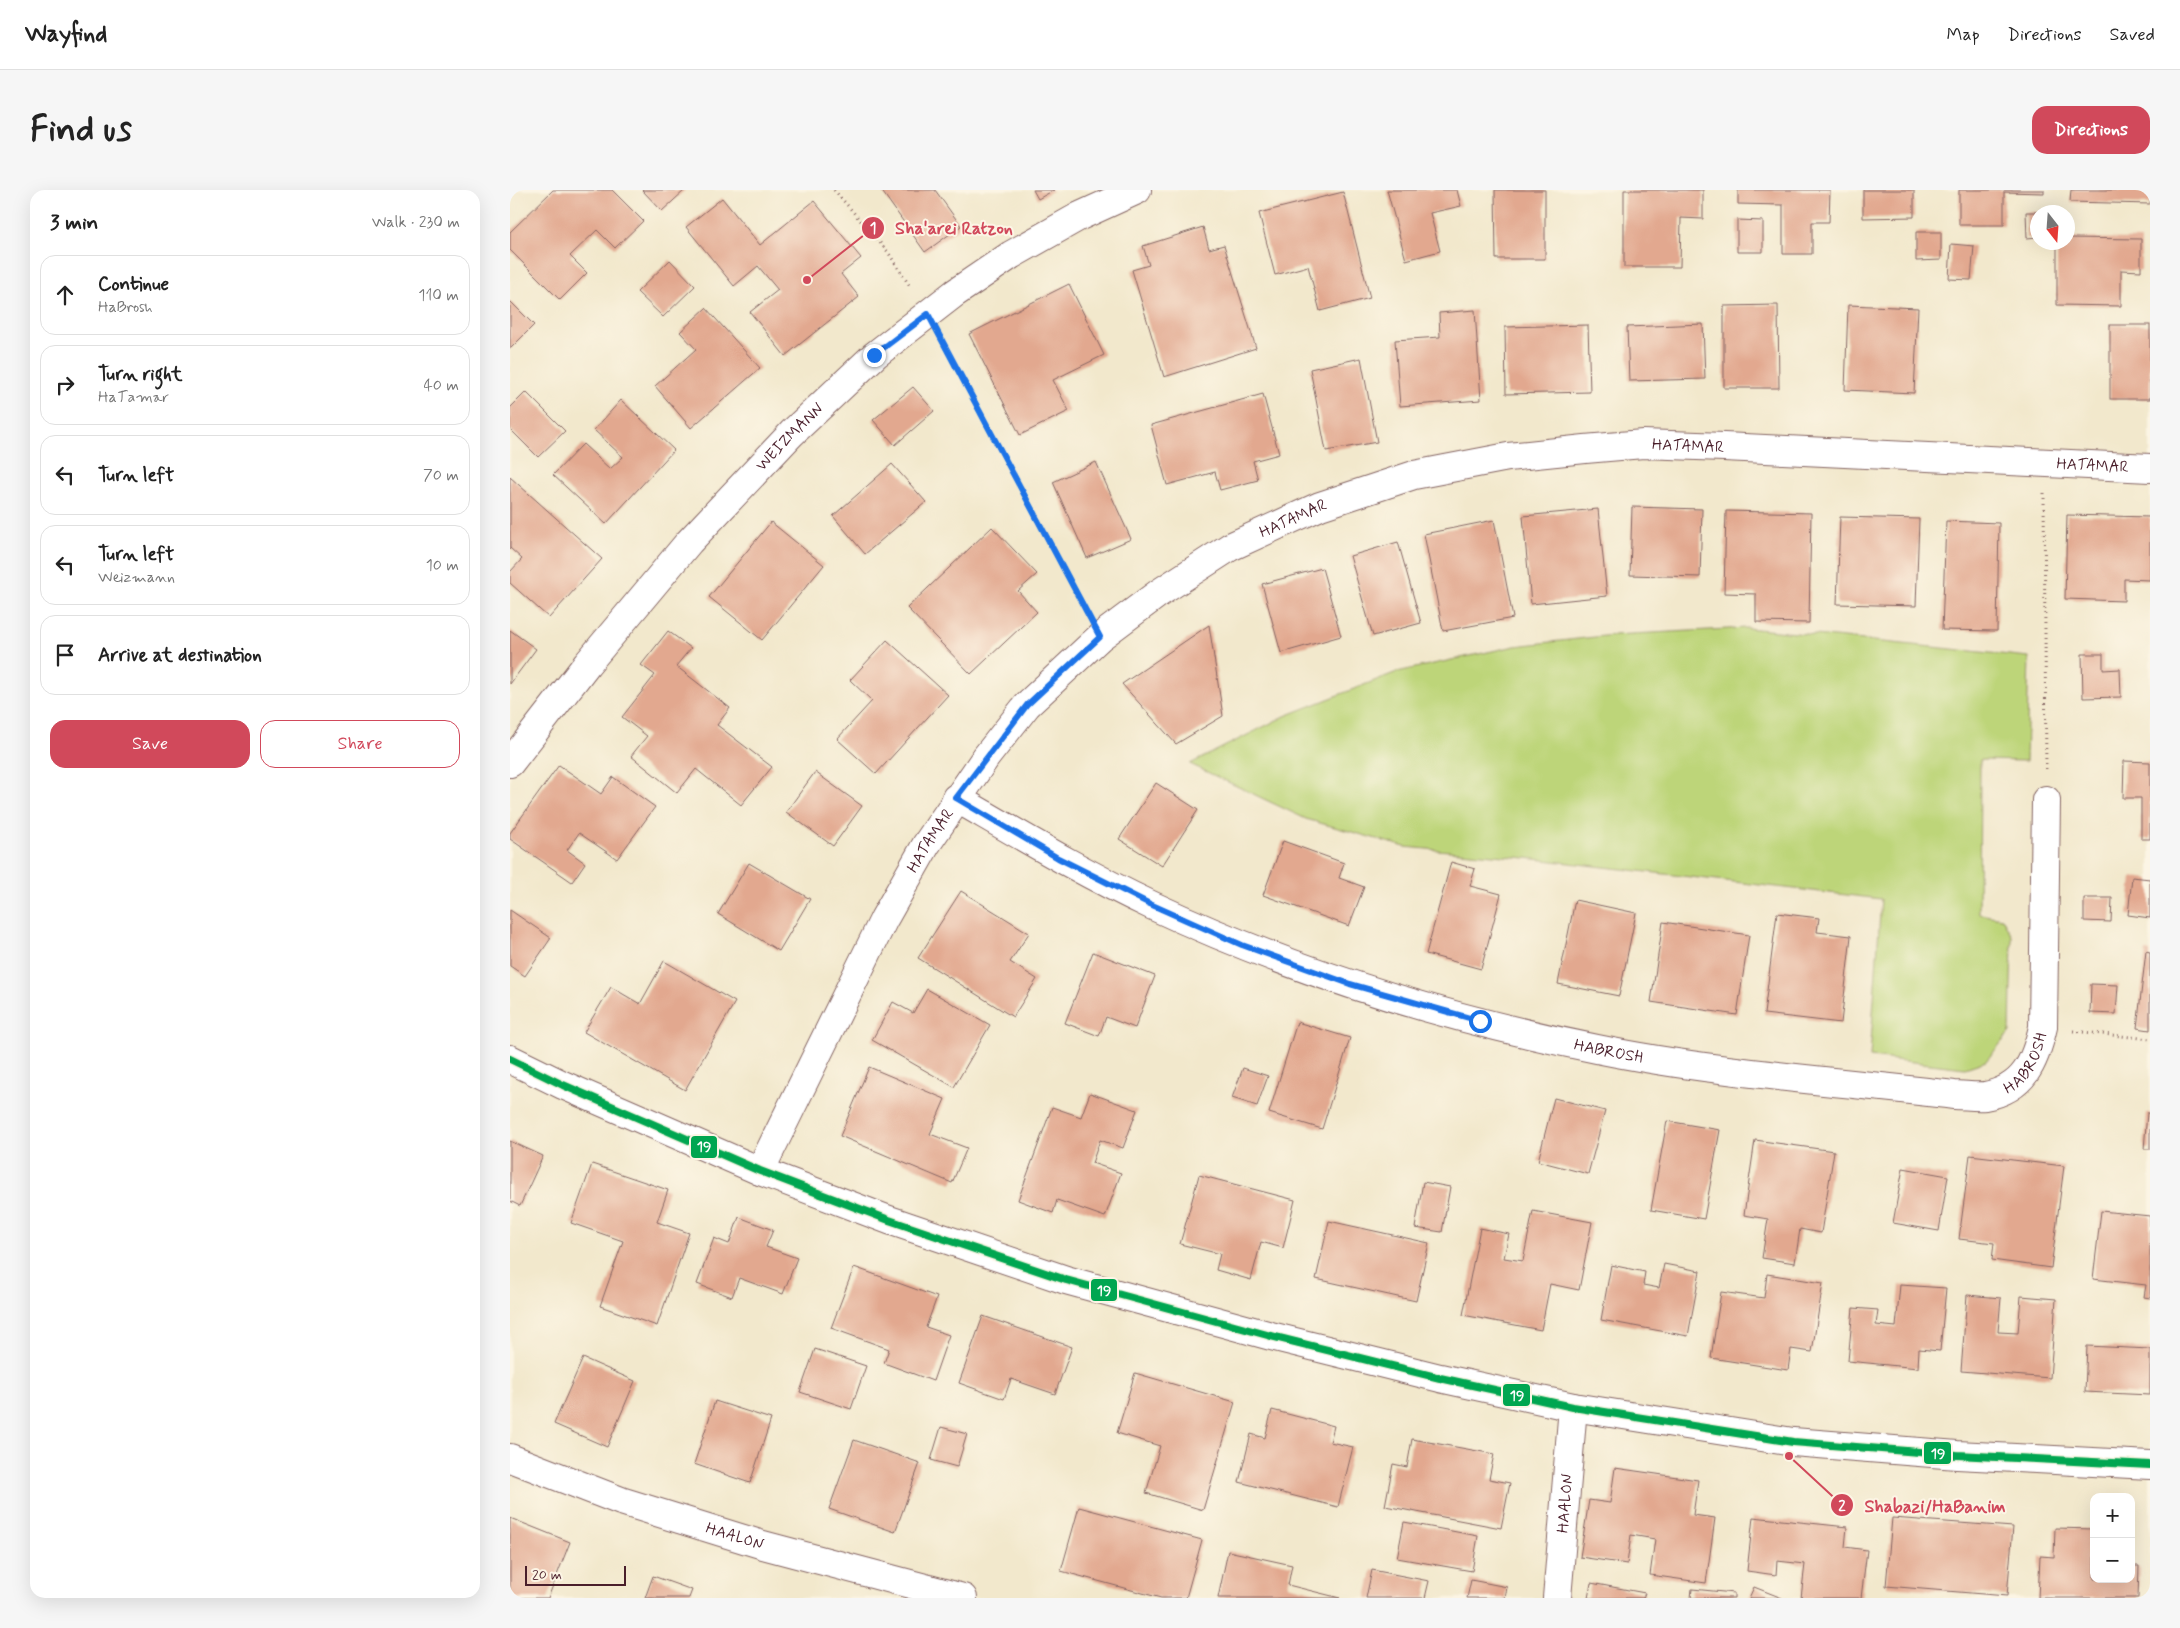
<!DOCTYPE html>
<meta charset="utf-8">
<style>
body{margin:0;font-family:Mynerve,sans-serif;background:#f6f6f6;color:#222}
.controls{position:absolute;right:15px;bottom:15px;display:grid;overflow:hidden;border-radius:10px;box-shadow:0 5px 20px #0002}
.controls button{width:45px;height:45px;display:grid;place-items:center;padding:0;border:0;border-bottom:1px solid #e0e0e0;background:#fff;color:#222;font:25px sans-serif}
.compass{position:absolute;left:1520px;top:15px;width:45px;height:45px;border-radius:50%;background:#fff;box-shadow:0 5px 20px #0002;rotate:163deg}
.scale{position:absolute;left:15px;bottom:12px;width:101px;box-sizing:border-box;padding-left:5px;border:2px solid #4a1f2b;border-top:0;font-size:14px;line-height:18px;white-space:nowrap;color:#4a1f2b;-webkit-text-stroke:4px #fcf5e5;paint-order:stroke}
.stop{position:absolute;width:15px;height:15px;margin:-11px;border:4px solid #1a73e8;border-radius:50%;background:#fff}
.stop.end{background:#1a73e8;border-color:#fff;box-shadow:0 1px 5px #0008}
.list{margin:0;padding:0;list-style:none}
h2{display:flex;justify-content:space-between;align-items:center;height:65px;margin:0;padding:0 20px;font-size:21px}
h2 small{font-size:16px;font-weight:400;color:#767676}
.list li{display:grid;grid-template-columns:32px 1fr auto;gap:15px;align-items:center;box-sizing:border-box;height:80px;margin:0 10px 10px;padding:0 10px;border:1px solid #e0e0e0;border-radius:15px}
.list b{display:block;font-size:19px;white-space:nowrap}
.list p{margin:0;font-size:16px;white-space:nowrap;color:#767676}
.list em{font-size:16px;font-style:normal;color:#767676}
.actions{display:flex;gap:10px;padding:15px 20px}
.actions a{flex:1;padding:11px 0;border:1px solid #d1495b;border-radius:15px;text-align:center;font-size:18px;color:#d1495b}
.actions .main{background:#d1495b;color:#fff}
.icon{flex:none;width:28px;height:28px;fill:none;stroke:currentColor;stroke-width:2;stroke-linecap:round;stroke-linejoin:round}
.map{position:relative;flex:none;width:1640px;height:1408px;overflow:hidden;border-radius:15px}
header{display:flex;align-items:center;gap:30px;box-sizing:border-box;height:70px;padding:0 25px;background:#fff;border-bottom:1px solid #e0e0e0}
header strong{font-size:24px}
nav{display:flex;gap:28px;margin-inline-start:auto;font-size:18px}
.intro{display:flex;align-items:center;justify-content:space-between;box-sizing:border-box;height:120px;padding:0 30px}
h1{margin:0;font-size:35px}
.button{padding:12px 22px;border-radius:15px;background:#d1495b;color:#fff;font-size:18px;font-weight:700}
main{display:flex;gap:30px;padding:0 30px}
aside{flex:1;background:#fff;border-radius:15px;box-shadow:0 5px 20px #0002}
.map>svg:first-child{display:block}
.green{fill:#bdd579;stroke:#847a52}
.building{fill:#e2a88f}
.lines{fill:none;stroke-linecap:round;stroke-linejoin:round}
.street-casing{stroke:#856563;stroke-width:30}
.path{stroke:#856563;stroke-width:3;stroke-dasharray:1 4;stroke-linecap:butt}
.street{stroke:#fff;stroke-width:28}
.bus-1-casing{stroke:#fcf5e5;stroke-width:11}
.bus-1{stroke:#00a651;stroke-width:8}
.route{stroke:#1a73e8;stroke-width:6}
.labels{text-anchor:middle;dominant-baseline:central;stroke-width:4;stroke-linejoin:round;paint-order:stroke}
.street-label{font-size:16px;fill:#4a1f2b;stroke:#fcf5e5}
.leader{fill:none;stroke:#d1495b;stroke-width:2}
.callout-dot{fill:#d1495b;stroke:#fcf5e5;stroke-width:2}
.mark-label{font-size:15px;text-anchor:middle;font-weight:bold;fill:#fff}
.callout-label{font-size:18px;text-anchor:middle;font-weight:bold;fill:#d1495b;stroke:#fcf5e5;stroke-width:4;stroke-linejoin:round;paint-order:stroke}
.line-badge{stroke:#fcf5e5;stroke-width:2}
.badge-label{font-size:14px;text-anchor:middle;font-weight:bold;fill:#fff}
</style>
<header>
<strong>Wayfind</strong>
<nav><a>Map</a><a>Directions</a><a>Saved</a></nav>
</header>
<div class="intro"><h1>Find us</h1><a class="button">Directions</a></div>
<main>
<aside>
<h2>3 min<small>Walk · 230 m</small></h2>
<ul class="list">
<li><svg class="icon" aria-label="ahead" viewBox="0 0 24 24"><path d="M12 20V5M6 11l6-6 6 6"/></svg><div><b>Continue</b><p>HaBrosh</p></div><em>110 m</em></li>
<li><svg class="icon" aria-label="right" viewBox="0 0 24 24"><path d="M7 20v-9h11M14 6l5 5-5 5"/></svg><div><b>Turn right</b><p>HaTamar</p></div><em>40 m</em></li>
<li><svg class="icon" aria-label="left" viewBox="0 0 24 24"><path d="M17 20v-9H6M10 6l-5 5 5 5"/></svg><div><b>Turn left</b></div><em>70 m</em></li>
<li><svg class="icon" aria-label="left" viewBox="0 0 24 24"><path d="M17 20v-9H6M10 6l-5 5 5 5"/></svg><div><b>Turn left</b><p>Weizmann</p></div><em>10 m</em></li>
<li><svg class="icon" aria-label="arrive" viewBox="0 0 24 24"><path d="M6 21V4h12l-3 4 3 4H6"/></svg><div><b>Arrive at destination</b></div></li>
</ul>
<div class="actions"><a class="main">Save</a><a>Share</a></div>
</aside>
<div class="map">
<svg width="1640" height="1408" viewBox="0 0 1640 1408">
<rect width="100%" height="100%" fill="#fcf5e5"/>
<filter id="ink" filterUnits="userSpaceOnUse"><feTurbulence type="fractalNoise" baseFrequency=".02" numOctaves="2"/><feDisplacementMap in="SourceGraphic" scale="10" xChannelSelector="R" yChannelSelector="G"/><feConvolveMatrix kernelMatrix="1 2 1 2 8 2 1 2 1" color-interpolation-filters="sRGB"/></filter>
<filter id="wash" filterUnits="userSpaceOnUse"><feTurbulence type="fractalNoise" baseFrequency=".0096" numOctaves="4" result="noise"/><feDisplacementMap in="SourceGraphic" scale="20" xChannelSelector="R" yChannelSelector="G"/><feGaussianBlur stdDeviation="1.12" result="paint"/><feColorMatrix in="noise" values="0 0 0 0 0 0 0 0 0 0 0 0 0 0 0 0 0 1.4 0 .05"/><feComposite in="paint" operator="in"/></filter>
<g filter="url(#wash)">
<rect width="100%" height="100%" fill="#f2e8cc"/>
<polygon class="green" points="1237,438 1519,467 1516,571 1470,570 1469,724 1492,728 1502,746 1500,842 1476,871 1455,878 1360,867 1371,709 1016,668 895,657 796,629 680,574 775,526 887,482 1005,456 1103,445"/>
<g id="blocks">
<g class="building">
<polygon points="43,0 102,0 133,31 105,58 87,40 60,66 77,83 50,110 0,60 0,42"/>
<polygon points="132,0 175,0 152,21"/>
<polygon points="371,0 425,0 451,36 415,62"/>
<polygon points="523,0 544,0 528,9"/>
<polygon points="877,0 947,0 951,16 920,23 930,61 896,70"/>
<polygon points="985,0 1035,0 1035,69 986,69"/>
<polygon points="1114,0 1193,0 1193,29 1171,28 1170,77 1114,77"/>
<polygon points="1228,0 1320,0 1319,32 1302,32 1302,64 1273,64 1273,15 1228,14"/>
<polygon points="1353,0 1404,0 1404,27 1353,28"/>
<polygon points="1449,0 1534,0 1534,3 1494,2 1494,35 1449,35"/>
<polygon points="1561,0 1640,0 1640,14 1560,12"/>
<polygon points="833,2 860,108 810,121 798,76 765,85 749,23"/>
<polygon points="212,8 250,55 304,11 351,68 331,84 349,107 275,166 240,122 268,100 248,76 224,96 176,37"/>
<polygon points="1516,22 1528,22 1528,47 1517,48"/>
<polygon points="1227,30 1253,31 1253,62 1227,62"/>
<polygon points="693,37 699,59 714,55 746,158 654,187 622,80 639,75 633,56"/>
<polygon points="1406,42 1431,42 1431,70 1406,71"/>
<polygon points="1558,48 1631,49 1631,81 1611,80 1611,116 1547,115 1547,52 1558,52"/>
<polygon points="1441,54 1464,56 1461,90 1439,89"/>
<polygon points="160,70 185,96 153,127 127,102"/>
<polygon points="559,94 594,165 543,190 559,221 510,245 459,144"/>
<polygon points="0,111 24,135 0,159"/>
<polygon points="1268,115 1269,198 1214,198 1214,116"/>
<polygon points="1338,115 1408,118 1404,203 1335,200"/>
<polygon points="196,118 250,178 181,238 145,196 186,159 170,142"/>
<polygon points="965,120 971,210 890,216 885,150 930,147 929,123"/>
<polygon points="1193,134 1195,189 1119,191 1117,137"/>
<polygon points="1078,135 1080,202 996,204 995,137"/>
<rect x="1600" y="135" width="40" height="74"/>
<polygon points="851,168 867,252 816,261 800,179"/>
<polygon points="403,197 424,221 385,255 363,230"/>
<polygon points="16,202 55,241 28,267 0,239 0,218"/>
<polygon points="753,204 769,264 743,271 748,290 710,300 705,282 657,295 641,235"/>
<polygon points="111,210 164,260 96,334 43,285 73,254 100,279 113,267 84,240"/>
<polygon points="586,272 621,349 577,368 543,292"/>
<polygon points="382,274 416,312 355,364 323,326"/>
<polygon points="0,287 92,369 39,428 0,393 0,382 12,369 0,358"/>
<polygon points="1122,317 1192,319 1190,387 1120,385"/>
<polygon points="1088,319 1097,406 1021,414 1013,326"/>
<polygon points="1216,321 1301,323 1299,433 1246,432 1246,404 1214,403"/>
<polygon points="1557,325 1640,327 1640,390 1614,389 1614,411 1555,409"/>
<polygon points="1330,327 1409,329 1406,416 1327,414"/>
<polygon points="984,330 1003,428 933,441 914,344"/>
<polygon points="1436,331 1489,333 1487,441 1432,440"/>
<polygon points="261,332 314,375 252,450 199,407"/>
<polygon points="482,337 527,384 508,401 527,422 461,484 397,418"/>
<polygon points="888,352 911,433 863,446 840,366"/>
<polygon points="812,378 831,446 771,463 752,394"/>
<polygon points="699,435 713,526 666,554 612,494"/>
<polygon points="0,440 26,459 0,494"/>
<polygon points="158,441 181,458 166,476 220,518 207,535 262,577 231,615 186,579 167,603 121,566 137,546 112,527 145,485 131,475"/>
<polygon points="377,450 438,505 366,584 327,549 362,511 340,490"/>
<polygon points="1572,464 1593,464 1593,480 1610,479 1611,507 1573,508"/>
<polygon points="1614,571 1640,572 1640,649 1631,649 1631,608 1613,608"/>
<polygon points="49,575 91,604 103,587 145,617 107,669 69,643 57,660 75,673 62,692 0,649 0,643"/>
<polygon points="305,582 352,616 323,656 276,622"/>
<polygon points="646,593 688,620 652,676 609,649"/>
<polygon points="773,651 834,673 829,688 854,697 839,736 753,705"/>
<polygon points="941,672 965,679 960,696 991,704 971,779 916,764"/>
<polygon points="239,673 300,709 269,761 208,724"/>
<polygon points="1622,687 1640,689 1640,728 1618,725"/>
<polygon points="451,701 519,743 500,772 527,789 503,827 408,768"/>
<polygon points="1574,708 1602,708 1601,732 1574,731"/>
<polygon points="1065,710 1126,723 1109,806 1048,794"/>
<polygon points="0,720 41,748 15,786 0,776"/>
<polygon points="1267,723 1309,728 1307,742 1341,746 1331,833 1254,824"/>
<polygon points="1153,732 1239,745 1227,825 1141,812"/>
<polygon points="1636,761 1640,762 1640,840 1627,838"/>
<polygon points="583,762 645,786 625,838 596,827 589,846 555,833"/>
<polygon points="154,771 225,812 175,900 74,842 101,797 130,814"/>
<polygon points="1581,794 1608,795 1606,824 1580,823"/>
<polygon points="417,799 480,835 444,897 362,850 383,812 403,823"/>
<polygon points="787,832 840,848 812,939 759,923"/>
<polygon points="359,877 435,909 420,944 457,958 442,993 330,946"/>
<polygon points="733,878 758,886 747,916 722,908"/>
<polygon points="580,903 627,920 613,958 590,950 582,973 611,983 595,1027 547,1010 543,1023 508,1010 542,917 571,927"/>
<polygon points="1044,908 1095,921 1078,984 1028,971"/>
<polygon points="1637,923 1640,923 1640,959 1634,959"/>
<polygon points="1157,931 1210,940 1194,1029 1141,1020"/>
<polygon points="1245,950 1324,961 1311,1043 1290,1039 1285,1073 1252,1068 1258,1029 1234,1025"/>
<polygon points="0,951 33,966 10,1016 0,1011"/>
<polygon points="1460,965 1554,976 1541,1078 1482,1070 1484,1053 1449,1049"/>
<polygon points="82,974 158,1000 147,1032 179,1043 147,1136 90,1116 113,1051 61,1033"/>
<polygon points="1393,978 1438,986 1429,1041 1383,1033"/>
<polygon points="689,985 785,1010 773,1058 751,1052 741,1090 706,1080 710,1064 670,1054"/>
<polygon points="913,992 940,997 932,1042 905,1038"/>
<polygon points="1023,1021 1082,1032 1069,1100 1040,1094 1031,1140 953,1125 970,1038 999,1044 994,1068 1013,1071"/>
<polygon points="1591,1021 1640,1026 1640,1108 1634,1107 1636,1095 1583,1089"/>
<polygon points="229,1027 263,1040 256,1057 287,1068 273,1104 229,1088 222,1107 187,1094 204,1048 219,1054"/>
<polygon points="819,1031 919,1053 906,1111 806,1089"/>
<polygon points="1154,1074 1190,1081 1178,1146 1091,1130 1101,1075 1135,1082 1133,1095 1149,1098"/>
<polygon points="344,1077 427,1107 416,1137 439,1145 423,1191 374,1173 379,1159 321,1138"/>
<polygon points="1257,1084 1313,1093 1302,1162 1281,1159 1278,1180 1201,1168 1211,1102 1254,1108"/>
<polygon points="1390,1095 1436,1098 1430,1161 1409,1159 1408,1178 1338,1171 1343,1118 1368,1120 1366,1135 1386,1137"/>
<polygon points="1457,1105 1491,1108 1488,1142 1508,1143 1511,1106 1546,1109 1540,1188 1451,1181"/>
<polygon points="473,1126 562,1157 545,1204 501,1189 494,1209 449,1193"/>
<polygon points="1577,1156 1640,1159 1640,1205 1575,1202"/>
<polygon points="305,1159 356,1176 341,1219 290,1202"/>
<polygon points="73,1168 125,1191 97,1257 44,1234"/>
<polygon points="625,1183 725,1212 693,1320 636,1303 650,1256 607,1243"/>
<polygon points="205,1211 261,1229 240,1293 184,1274"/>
<polygon points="762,1220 824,1236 820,1252 843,1257 828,1317 729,1292 741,1244 755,1248"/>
<polygon points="431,1237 457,1244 447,1277 421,1270"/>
<polygon points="902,1249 984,1264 979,1289 1000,1293 991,1338 875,1316 883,1274 897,1277"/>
<polygon points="344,1250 410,1273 385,1342 319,1319"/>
<polygon points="1105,1278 1188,1290 1183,1325 1205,1328 1196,1393 1140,1385 1145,1349 1121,1345 1117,1374 1070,1367 1079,1310 1100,1313"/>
<polygon points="569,1317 692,1350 676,1408 651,1408 551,1381"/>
<polygon points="1243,1327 1337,1337 1335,1357 1357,1360 1351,1408 1291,1408 1295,1374 1267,1371 1266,1385 1237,1381"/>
<polygon points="0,1328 60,1352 38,1408 6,1408 0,1406"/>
<polygon points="1382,1328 1503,1337 1497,1406 1376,1396"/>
<polygon points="894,1332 968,1346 962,1381 887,1368"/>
<polygon points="1545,1338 1584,1339 1584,1389 1621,1389 1621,1376 1629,1376 1628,1408 1528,1408 1530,1366 1544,1367"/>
<polygon points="718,1361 782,1375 778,1395 830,1408 708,1408"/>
<polygon points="862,1380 919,1391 915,1408 856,1408"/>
<polygon points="143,1386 182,1400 179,1408 135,1408"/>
<polygon points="961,1390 997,1397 995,1408 957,1408"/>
<polygon points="1081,1393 1135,1403 1133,1408 1078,1408"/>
<polygon points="1244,1397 1272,1408 1239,1408"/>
<polygon points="1182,1399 1224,1403 1224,1408 1181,1408"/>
</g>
</g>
</g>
<g filter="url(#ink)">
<use href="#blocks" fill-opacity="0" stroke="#856563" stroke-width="1"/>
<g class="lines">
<defs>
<g id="street">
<path id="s1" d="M0,573L77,474L179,352L282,243L365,165L445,103L501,65L570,26L627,0"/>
<path id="s2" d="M446,608C510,645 573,683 641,715C782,781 934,828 1087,859C1204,883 1326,891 1444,905C1454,905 1465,907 1475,906C1514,899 1525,872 1533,837L1536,610"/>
<polyline points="0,869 53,895 250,981 379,1030 556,1090 761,1146 930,1188 1063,1217 1283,1252 1447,1265 1640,1275"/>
<path id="s3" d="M250,981L374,729L416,655L476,567L517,515L590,447L649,403L720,357L810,316L904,285L998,267L1075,259L1133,254L1214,257L1640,278"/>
<path id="s4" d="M0,1268L111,1311L253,1355L453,1408"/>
<path id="s5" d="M1047,1408L1063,1217"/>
</g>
</defs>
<use href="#street" class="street-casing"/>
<g class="path">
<polyline points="324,0 378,62 401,98"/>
<polyline points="433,153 575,418"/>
<polyline points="1534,303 1536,580"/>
<polyline points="1563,841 1640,849"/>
</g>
<use href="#street" class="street"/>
<defs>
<polyline id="bus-1" points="0,869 53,895 250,981 379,1030 556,1090 761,1146 930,1188 1063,1217 1283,1252 1447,1265 1640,1275"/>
</defs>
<use href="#bus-1" class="bus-1-casing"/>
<use href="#bus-1" class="bus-1"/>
</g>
</g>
<g class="lines" filter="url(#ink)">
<polyline class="route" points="364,165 418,124 590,447 517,515 446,608 548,668 640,714 732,755 840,794 970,831"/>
</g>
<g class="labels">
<g class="street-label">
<text stroke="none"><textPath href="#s1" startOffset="430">WEIZMANN</textPath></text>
<text stroke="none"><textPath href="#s3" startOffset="1271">HATAMAR</textPath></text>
<text stroke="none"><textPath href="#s3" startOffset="1676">HATAMAR</textPath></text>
<text stroke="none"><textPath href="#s3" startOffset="866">HATAMAR</textPath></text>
<text stroke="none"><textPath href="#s3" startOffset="372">HATAMAR</textPath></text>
<text stroke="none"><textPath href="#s2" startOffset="704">HABROSH</textPath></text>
<text stroke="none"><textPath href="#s2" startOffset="1139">HABROSH</textPath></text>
<text stroke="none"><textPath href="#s5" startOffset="95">HAALON</textPath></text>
<text stroke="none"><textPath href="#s4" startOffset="238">HAALON</textPath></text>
</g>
</g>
<path class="leader" d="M297 90L363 38M1279 1266L1332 1315"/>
<g class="callout-dot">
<circle cx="297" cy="90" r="5"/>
<circle cx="1279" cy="1266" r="5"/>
<circle cx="363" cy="38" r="12"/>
<circle cx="1332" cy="1315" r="12"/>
</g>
<g class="mark-label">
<text x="363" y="43">1</text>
<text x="1332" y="1321">2</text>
</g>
<g class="callout-label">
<text x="444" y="44">Sha'arei Ratzon</text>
<text x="1425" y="1322">Shabazi/HaBanim</text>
</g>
<g class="line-badge">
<rect x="180" y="945" width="28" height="24" rx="5" fill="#00a651"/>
<rect x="580" y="1088" width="28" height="24" rx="5" fill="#00a651"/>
<rect x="992" y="1193" width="29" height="24" rx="5" fill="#00a651"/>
<rect x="1413" y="1251" width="29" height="24" rx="5" fill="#00a651"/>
</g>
<g class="badge-label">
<text x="194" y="961">19</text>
<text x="594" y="1105">19</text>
<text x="1007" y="1210">19</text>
<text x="1428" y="1268">19</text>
</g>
</svg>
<div class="controls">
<button>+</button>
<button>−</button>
</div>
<svg class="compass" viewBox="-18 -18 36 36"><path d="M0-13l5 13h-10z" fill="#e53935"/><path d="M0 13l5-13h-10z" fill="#767676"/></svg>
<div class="scale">20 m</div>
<div class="stop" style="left:970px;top:831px"></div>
<div class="stop end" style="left:364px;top:165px"></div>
</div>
</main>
